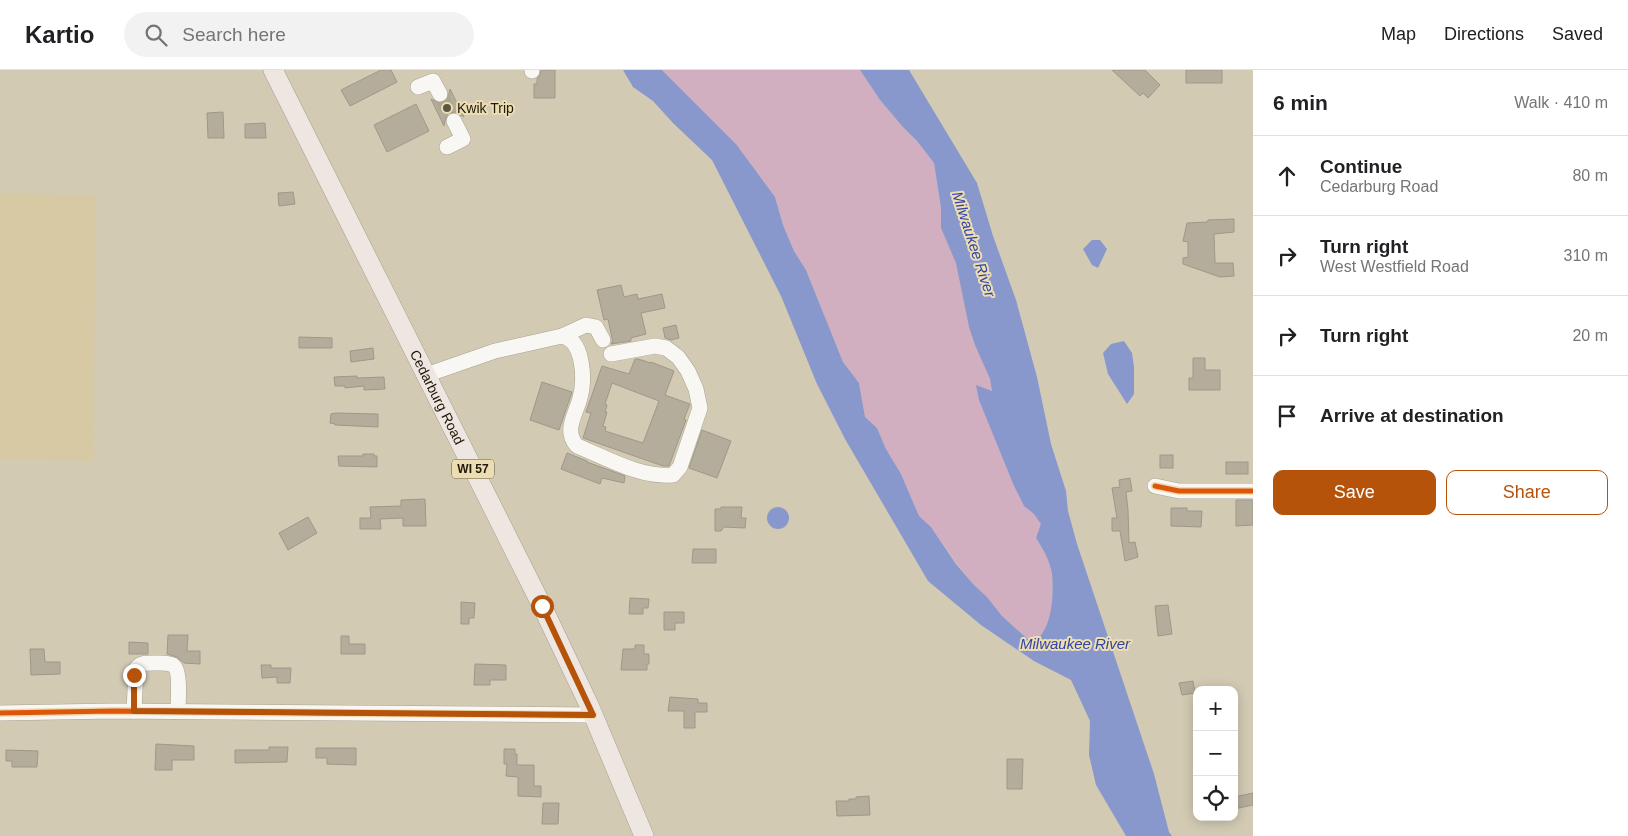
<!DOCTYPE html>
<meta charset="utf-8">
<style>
body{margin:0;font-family:Arial,sans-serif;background:#f2f2f2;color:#202124}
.controls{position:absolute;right:15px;bottom:15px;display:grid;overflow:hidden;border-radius:10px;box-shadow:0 2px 12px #0003}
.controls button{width:45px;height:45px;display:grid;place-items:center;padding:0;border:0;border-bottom:1px solid #e0e0e0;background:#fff;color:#202124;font:25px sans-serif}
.stop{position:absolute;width:15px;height:15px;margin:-11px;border:4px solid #b45309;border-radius:50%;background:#fff}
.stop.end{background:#b45309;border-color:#fff;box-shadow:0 1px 5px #0008}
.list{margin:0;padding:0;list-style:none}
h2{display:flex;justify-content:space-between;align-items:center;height:65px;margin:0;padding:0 20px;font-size:21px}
h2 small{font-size:16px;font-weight:400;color:#757577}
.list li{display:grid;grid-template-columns:32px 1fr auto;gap:15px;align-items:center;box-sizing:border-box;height:80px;padding:0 20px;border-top:1px solid #e0e0e0}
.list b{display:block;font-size:19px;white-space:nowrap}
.list p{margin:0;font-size:16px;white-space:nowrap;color:#757577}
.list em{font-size:16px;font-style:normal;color:#757577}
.actions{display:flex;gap:10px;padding:15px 20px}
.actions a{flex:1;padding:11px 0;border:1px solid #b45309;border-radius:10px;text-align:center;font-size:18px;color:#b45309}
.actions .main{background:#b45309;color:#fff}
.icon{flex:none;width:28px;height:28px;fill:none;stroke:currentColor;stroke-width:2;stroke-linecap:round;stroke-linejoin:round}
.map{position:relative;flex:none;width:1253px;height:766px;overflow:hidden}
header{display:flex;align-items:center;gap:30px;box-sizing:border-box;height:70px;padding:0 25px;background:#fff;border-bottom:1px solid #e0e0e0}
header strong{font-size:24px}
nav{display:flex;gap:28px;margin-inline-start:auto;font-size:18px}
.search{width:350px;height:45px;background:#f2f2f2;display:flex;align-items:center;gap:12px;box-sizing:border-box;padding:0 18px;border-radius:28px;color:#757577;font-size:19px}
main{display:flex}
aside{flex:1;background:#fff}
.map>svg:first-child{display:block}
.built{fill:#d7c9a4}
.green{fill:#d2aec1}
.water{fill:#8998cc}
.building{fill:#b4ad9c;stroke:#9f9887;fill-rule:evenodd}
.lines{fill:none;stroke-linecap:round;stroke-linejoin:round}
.minor-tunnel{stroke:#aea791;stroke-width:15;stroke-dasharray:15 8;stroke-linecap:butt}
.minor-casing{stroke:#a9a391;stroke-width:16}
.major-casing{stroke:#ab9c8e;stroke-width:20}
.minor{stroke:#f8f7f4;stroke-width:15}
.major{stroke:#ede6e1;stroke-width:19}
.cycleway-casing{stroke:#ecddb3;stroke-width:8}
.cycleway{stroke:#de560c;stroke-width:5}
.route{stroke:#b45309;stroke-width:6}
.poi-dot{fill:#5d5744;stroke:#ecddb3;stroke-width:2}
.labels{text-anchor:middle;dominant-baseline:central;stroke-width:4;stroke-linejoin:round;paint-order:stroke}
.shield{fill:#ecddb3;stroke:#5c543c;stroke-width:1}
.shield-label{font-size:12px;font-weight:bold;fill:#1e1909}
.poi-label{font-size:14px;fill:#1e1909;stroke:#ecddb3;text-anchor:start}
.street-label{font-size:14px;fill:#1e1909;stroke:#ecddb3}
.water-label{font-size:15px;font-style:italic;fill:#3144a6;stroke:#ecddb3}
</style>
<header>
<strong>Kartio</strong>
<div class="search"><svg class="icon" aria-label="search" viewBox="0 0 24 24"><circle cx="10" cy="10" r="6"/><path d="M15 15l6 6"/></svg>Search here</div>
<nav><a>Map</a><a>Directions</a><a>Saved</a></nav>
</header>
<main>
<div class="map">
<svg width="1253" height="766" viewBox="0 0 1253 766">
<rect width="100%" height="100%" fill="#d2cab3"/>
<polygon class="built" points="0,123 96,126 93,391 0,389"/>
<path class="green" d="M662,0H860L880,30L902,56L917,71L934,93L941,138V158L957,193L969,257L990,309L992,322L981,317L998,375L1014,416L1024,436L1034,444L1042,454L1036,468C1043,480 1050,491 1052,505C1054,526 1052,562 1032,573L1002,546L987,527L974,515L957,494L931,457L919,446L901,404L886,379L877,358L865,347L859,313L843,292L806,200L794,181L783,155L775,127L736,74Z"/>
<g class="water">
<path d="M623,0H662L736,74L775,127L783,155L794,181L806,200L843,292L859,313L865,347L877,358L886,379L901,404L919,446L931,457L956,494L974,515L987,527L1002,546L1032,573C1052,562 1054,526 1052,504C1050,491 1043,479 1036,468L1041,454L1034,444L1024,436L1014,416L979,330L976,315L992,321L990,309L975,275L969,257L956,193L941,158V138L934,93L917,71L902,56L880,30L860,0H909L977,113L993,166L1016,230L1037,307L1051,374L1066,421L1068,441L1077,474L1154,704L1169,762L1172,766H1126L1096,715L1089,685L1090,651L1071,610L1034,591L981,555L928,511L845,369L817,314L781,226L712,90L673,53L653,31L633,17Z"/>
<polygon points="1092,170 1100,170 1107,179 1098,198 1092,195 1083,179"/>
<polygon points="1124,271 1132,283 1134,297 1134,324 1127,334 1108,304 1103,283 1111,274"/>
<circle cx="778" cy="448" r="11"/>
</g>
<g class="building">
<polygon points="381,0 391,0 397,12 350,36 341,20"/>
<polygon points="541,0 555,0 555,28 534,28 534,14 537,14 537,9 540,5"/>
<polygon points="1112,0 1145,0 1160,15 1148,28 1143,23 1140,26"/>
<rect x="1186" y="0" width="36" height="13"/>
<polygon points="450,19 464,47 455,42 449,43 446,46 444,56 431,29 439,33 444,32 448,28"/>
<polygon points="416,34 429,61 387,82 374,55"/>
<polygon points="223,42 224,68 208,68 207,43"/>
<polygon points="265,53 266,68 245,68 245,54"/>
<polygon points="293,122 295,134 279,136 278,123"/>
<polygon points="1234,149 1234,162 1214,164 1215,193 1233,193 1234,206 1220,207 1183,194 1183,188 1188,187 1188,172 1183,171 1187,153 1207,152 1208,150"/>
<polygon points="621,215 624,227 637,224 638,229 662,224 665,238 641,243 646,264 631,268 631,271 611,274 612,272 613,273 608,249 604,250 597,220"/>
<polygon points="676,255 679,268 671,270 665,268 663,258"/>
<polygon points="299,267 332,268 332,278 299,278"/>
<polygon points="373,278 374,289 351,292 350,281"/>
<polygon points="1193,288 1205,288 1205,300 1220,300 1220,320 1189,320 1189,308 1193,308"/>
<path d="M635,289H638L651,293V292L674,301L665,325L690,334L684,349L686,350L669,396H663L583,368L591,343L586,342L602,296L629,304ZM612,313L659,331L643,373L605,361L606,357L603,356L607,342H605L607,335L605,334Z"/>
<polygon points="357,306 357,308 384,307 385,319 364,320 364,316 345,318 345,316 335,316 334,307"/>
<polygon points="542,312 572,322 559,360 530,350"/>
<polygon points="336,343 378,344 378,357 335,355 335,354 330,353 331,344"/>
<polygon points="702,360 731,371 717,408 689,398"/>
<polygon points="567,383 587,391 587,392 625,406 624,413 602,408 600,414 561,399"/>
<polygon points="363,384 374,384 374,386 377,386 377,397 339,396 338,386 363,386"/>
<rect x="1160" y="385" width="13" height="13"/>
<rect x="1226" y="392" width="22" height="12"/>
<polygon points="1130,408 1132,421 1126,422 1128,440 1129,473 1135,472 1138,487 1125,491 1120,461 1112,461 1112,448 1117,448 1112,418 1120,417 1119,410"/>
<polygon points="425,429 426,456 403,456 403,448 380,449 381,459 360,459 360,448 371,448 370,437 401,436 401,430"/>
<polygon points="1236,430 1253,430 1253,455 1236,456"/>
<polygon points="721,437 742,437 741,448 746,448 745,458 724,457 721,461 715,461 715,439 721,439"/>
<polygon points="1171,438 1187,438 1187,441 1202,441 1201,457 1171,456"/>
<polygon points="308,447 317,463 288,480 279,463"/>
<polygon points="693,479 716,479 716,493 692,493"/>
<polygon points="630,528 649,529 648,538 643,538 643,544 629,544"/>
<polygon points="461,532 475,533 474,548 469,548 469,554 461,554"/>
<polygon points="1168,535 1172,564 1158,566 1155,536"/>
<polygon points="664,542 684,542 684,553 675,553 675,560 664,560"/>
<polygon points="168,565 188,565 187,581 200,581 200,594 184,593 177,587 167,584"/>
<polygon points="341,566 349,566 349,574 365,574 365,584 341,584"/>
<polygon points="129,572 148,573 148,584 129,584"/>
<polygon points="635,575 644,575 644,584 649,584 649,594 647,594 647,600 621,600 623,579 635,579"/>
<polygon points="30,579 44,579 45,592 60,592 60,604 31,605"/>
<polygon points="475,594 506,595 506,610 490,610 490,615 474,615"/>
<polygon points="261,595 271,595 271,598 291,598 290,613 277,613 277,607 262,608"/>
<polygon points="1193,611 1195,623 1182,625 1179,613"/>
<polygon points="670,627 698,629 698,633 707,633 707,642 695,642 695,658 684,658 684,641 668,641"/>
<polygon points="156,674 194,676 194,690 172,690 172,700 155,700"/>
<polygon points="269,677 288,677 287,692 235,693 235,680 269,680"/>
<polygon points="316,678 356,678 356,695 327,694 327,688 316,688"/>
<polygon points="504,679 515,679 515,684 517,684 517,695 534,695 534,716 541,716 541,727 518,726 518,707 506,706 507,694 504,694"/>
<polygon points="6,680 38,681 37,697 12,697 12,691 6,691"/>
<polygon points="1007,689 1023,689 1022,719 1007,719"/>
<polygon points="1253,723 1253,735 1234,739 1234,727"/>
<polygon points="869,726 870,745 837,746 836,731 849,731 849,729 856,729 856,727"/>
<polygon points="543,733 559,733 558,754 542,754"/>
</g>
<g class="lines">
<polyline class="minor-tunnel" points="440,24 454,51"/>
<defs>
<g id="minor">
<polyline points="532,1 532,0"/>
<polyline points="418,17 433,11 440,24"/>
<polyline points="447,77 463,69 454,51"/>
<path d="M603,270L596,257L586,255L562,266C584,270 585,310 580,328C576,344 563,361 577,376C607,388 640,408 673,405L680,397L700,338L696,319L688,301L678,287L666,278L655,276L611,284"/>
<polyline points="426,305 495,281 562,266"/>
<polyline points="1155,416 1179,421 1253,421"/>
<path d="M134,641L136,599C140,593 145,593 153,593C159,593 167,592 173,595C181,600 178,632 178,641"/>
<polyline points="0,643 114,641 593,645"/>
</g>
<g id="major">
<path id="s1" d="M273,0L542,536L589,635L644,766"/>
</g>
</defs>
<use href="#minor" class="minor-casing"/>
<use href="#major" class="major-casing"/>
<use href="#minor" class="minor"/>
<use href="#major" class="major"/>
<defs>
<g id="cycleway">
<polyline points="1155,416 1179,421 1253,421"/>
<polyline points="0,643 114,641 593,645"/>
</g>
</defs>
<use href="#cycleway" class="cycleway-casing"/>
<use href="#cycleway" class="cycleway"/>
</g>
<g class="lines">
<polyline class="route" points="134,605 134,641 593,645 542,536"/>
</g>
<circle class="poi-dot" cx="447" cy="38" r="5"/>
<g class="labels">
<rect class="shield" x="452" y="389.5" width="42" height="19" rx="4"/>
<g class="shield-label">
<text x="473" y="399">WI 57</text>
</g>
<g class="poi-label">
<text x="457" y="38">Kwik Trip</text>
</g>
<g class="street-label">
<text stroke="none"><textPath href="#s1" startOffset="366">Cedarburg Road</textPath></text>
</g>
<g class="water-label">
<text transform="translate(974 174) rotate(72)">Milwaukee River</text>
<text x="1075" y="573">Milwaukee River</text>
</g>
</g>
</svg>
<div class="controls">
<button>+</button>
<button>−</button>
<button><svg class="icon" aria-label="locate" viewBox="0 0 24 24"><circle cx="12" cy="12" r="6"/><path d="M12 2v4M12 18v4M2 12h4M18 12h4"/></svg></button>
</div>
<div class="stop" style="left:542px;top:536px"></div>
<div class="stop end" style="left:134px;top:605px"></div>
</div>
<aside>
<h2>6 min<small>Walk · 410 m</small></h2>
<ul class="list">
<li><svg class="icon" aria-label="ahead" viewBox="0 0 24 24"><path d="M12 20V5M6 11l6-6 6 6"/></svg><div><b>Continue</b><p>Cedarburg Road</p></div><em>80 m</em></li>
<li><svg class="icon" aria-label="right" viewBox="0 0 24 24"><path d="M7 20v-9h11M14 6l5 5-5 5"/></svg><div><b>Turn right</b><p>West Westfield Road</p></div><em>310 m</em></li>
<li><svg class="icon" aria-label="right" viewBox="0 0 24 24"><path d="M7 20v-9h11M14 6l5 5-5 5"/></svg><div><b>Turn right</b></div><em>20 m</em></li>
<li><svg class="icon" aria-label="arrive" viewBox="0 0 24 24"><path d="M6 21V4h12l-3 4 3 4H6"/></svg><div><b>Arrive at destination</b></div></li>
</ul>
<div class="actions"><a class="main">Save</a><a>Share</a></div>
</aside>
</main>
